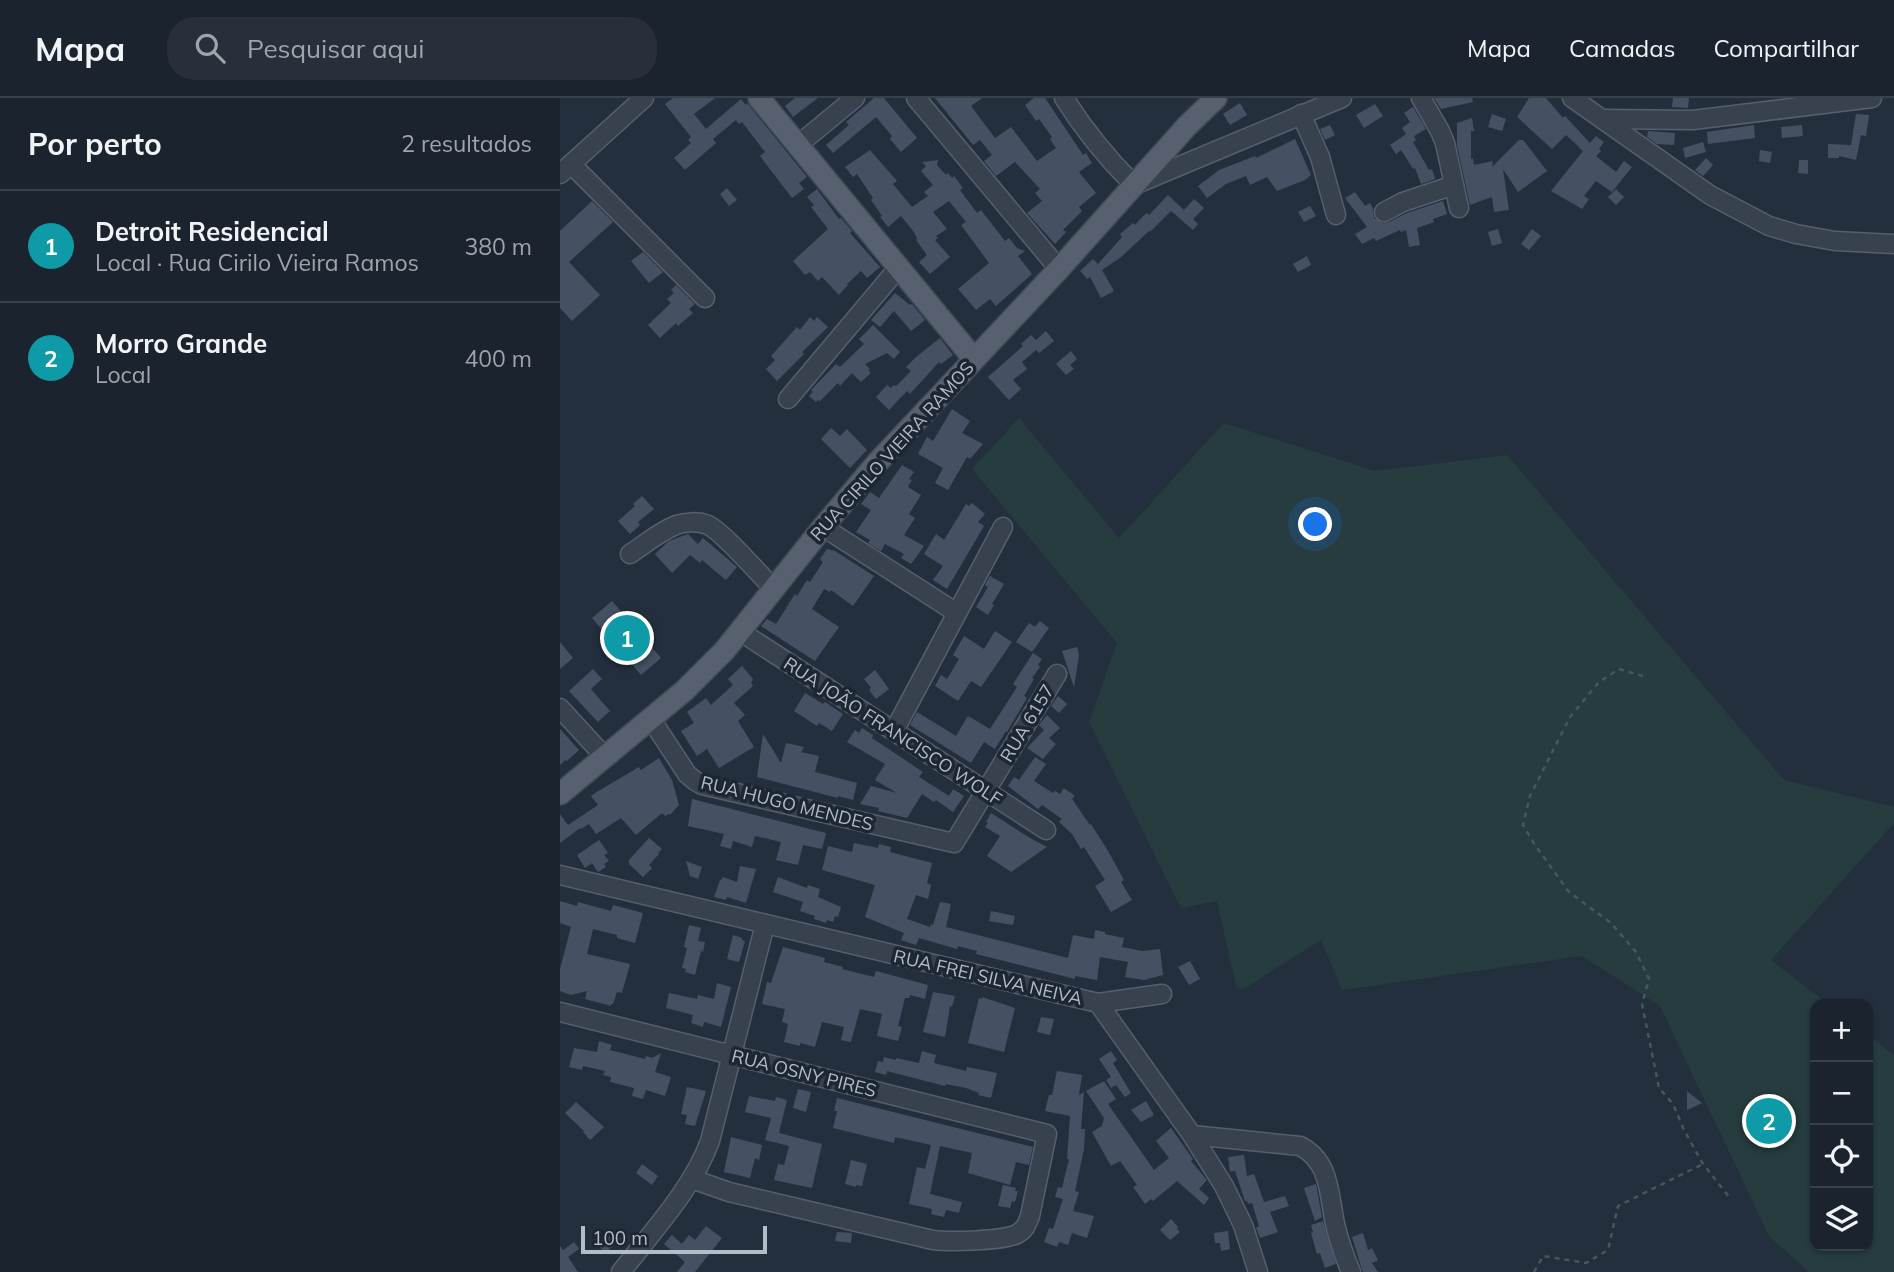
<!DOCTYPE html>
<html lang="pt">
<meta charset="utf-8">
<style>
body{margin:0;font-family:Mulish,sans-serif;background:#282f3a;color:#f1f3f6}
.controls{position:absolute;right:21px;bottom:21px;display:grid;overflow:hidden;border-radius:14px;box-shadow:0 2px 5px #0004}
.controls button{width:63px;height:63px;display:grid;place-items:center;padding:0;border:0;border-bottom:2px solid #39404a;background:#1b232e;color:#f1f3f6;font:35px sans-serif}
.scale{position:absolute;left:21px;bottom:18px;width:186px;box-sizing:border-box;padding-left:7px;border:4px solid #b4bcc9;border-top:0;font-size:19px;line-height:24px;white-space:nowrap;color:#b4bcc9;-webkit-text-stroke:5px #1d2633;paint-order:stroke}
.you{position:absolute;left:756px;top:427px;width:24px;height:24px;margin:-18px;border:5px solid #fff;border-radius:50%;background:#1a73e8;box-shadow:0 0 0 10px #1a73e833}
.badge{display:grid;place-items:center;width:46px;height:46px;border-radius:50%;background:#8bbbb9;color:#fff;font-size:23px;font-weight:700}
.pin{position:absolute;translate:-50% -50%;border:4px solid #fff;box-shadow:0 2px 7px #0006}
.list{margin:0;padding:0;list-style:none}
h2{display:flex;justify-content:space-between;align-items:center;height:91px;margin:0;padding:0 28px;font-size:30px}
h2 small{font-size:23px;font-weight:400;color:#a0a4aa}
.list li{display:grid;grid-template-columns:46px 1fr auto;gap:21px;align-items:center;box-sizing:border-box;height:112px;padding:0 28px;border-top:2px solid #39404a}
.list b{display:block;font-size:26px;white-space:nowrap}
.list p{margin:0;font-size:23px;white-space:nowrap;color:#a0a4aa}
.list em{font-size:23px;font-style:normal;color:#a0a4aa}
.icon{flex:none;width:38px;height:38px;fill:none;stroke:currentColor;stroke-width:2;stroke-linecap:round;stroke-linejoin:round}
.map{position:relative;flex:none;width:1334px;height:1174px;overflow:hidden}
header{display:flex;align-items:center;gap:42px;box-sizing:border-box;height:98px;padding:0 35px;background:#1b232e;border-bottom:2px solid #39404a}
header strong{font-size:33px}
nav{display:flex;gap:38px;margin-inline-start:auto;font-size:24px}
.search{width:490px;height:63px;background:#282f3a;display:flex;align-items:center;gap:18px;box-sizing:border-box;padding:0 24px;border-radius:28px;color:#a0a4aa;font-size:26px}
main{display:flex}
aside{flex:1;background:#1b232e}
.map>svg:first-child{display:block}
.green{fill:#263c3f}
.building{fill:#455162}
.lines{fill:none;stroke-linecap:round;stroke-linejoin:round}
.minor-casing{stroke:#565f6c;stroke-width:21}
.major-casing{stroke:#414a57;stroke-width:24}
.path{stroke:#44595c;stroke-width:2.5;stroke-dasharray:5 5;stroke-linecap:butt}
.minor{stroke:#38414e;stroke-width:18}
.major{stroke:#56606e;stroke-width:21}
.labels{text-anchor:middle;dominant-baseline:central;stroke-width:7;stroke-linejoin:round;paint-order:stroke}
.street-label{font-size:18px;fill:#b4bcc9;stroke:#1d2633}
</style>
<header>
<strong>Mapa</strong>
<div class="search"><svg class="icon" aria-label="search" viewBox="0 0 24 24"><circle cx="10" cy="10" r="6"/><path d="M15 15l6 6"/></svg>Pesquisar aqui</div>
<nav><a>Mapa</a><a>Camadas</a><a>Compartilhar</a></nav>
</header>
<main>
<aside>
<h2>Por perto<small>2 resultados</small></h2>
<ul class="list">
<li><span class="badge" style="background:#0f9aa8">1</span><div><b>Detroit Residencial</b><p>Local · Rua Cirilo Vieira Ramos</p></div><em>380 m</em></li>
<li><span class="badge" style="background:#0f9aa8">2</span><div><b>Morro Grande</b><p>Local</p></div><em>400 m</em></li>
</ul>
</aside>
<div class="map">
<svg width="1334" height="1174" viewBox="0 0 1334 1174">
<rect width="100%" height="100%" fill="#242f3e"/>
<polygon class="green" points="459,320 559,440 664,325 815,373 947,357 1224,682 1334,709 1334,725 1211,862 1268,906 1255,906 1255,1148 1308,1148 1308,937 1334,957 1334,1174 1249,1174 1209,1138 1100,908 1022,858 782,892 761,842 682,892 676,888 657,803 621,810 529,624 557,545 412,371"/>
<g class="building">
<polygon points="113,0 155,0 134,16 146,31 181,1 186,7 187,5 247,79 239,85 244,91 232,100 200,58 205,54 182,24 179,26 176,22 153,41 156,45 125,72 114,60 131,45 128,42 131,39 105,6"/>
<polygon points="235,0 258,0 233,19 225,8"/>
<polygon points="314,0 324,0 357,40 341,54 330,41 332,38 316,19 273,55 266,47 289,27 286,24"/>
<polygon points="375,0 422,0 411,8 435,40 451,29 477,63 496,50 490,41 492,39 479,21 476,23 465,7 474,0 485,0 523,57 526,55 532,65 519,74 536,95 519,109 522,113 503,132 506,134 495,146 467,115 482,103 475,95 480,91 455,64 436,78 424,63 432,57 420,42 413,47"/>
<polygon points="874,0 912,0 913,4 881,11"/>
<polygon points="969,0 986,0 1003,20 1005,18 1030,45 1036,38 1044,44 1039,51 1041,53 1036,58 1056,74 1064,63 1072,69 1052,94 1036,83 1024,98 1029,101 1022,111 991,93 1023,53 1019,50 1020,48 1019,49 1006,37 992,51 957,19"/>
<polygon points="1113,0 1129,0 1128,10 1112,9"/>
<polygon points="680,5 687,17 670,27 663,16"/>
<polygon points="815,6 823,18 804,30 796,17"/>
<polygon points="853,9 866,31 854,38 856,42 853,44 869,72 872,71 875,81 861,86 855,70 853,71 841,52 836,56 830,47 846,36 842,30 850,24 844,15"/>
<polygon points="932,16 946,21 942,33 928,29"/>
<polygon points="1296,16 1309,17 1306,38 1301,37 1296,62 1279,58 1279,60 1268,60 1268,46 1291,47"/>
<polygon points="912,20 914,33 911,33 911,61 913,60 914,67 933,63 932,69 959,42 963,42 987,73 958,94 943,71 949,112 934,114 932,99 910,107 897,47 897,25"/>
<polygon points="770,27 775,37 765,42 760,31"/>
<polygon points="1194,27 1195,40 1148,46 1147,34"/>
<polygon points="1242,27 1243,38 1222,40 1221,29"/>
<polygon points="1088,33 1115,35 1114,47 1097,46 1087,39"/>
<polygon points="735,41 751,77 745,82 717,93 707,79 690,87 686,78 666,86 647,100 638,88 659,72 695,58 696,60"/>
<polygon points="1143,44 1146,54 1125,60 1123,50"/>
<polygon points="310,52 337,83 333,86 352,109 368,98 364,94 373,87 361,73 366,68 362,64 378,62 377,67 386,77 388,75 392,80 394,78 403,90 400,92 417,115 421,112 445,143 449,140 457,150 465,153 458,158 472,176 436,208 430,201 416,212 398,191 429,165 401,127 406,124 389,103 373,114 387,131 376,138 378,140 375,142 390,159 370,176 359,164 367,157 356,142 357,140 353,133 341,118 328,129 320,119 322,118 311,102 313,100 297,76 293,79 285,69"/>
<polygon points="1200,52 1212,54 1210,65 1199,63"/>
<polygon points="1146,60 1153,67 1143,78 1135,72"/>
<polygon points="1239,62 1248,62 1248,76 1238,75"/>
<polygon points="167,90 177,102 169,108 160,96"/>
<polygon points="257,91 279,121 281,120 292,133 290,135 320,169 307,180 301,173 287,186 288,187 279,197 262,179 258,183 250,174 245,177 233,163 268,131 251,109 254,107 247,99"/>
<polygon points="1056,91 1064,99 1056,107 1048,99"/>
<polygon points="795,94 805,108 810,105 813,111 814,120 823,125 829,124 847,115 883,103 887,116 873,121 874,124 857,130 860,147 849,149 846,132 841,134 840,132 816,143 814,140 802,146 795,136 807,129 785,100"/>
<polygon points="608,97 624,112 634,101 644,110 633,121 638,126 633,132 611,113 590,134 589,133 560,160 542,172 554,193 541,200 530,179 527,181 520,173 533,161 538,166 562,139 560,136 573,125 575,127 583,118 587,115 589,117"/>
<polygon points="32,103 53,124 9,164 40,197 12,223 0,210 0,133"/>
<polygon points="750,108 756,118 744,124 738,114"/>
<polygon points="938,131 942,145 932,148 928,134"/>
<polygon points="972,131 981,138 969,152 961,146"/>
<polygon points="83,154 103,174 89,185 71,163"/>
<polygon points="747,158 751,167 738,174 733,166"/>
<polygon points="116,187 135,206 129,211 133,215 118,228 116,225 100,240 88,227 111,205 107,201 114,195 111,192"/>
<polygon points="335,195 350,207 352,206 365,222 351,233 334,213 320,229 311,222"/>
<polygon points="250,219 254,223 257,219 268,229 242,254 244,256 217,283 206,271 215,262 211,258 237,229 240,232"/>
<polygon points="313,227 340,254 334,261 327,255 305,266 310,271 308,272 311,275 301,284 292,275 280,288 278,285 260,303 258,302 256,304 249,298 253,294 251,292 276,266 280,269 304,246 299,241"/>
<polygon points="486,233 494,243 479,255 476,252 462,264 467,271 453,282 461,291 449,302 428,279 463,248 461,246 471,237 476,242"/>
<polygon points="380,240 393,257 381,266 379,264 350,296 347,293 329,312 316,299 327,287 331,290 334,287 336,288 351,273 346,269 356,259"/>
<polygon points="511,253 517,261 510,267 514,271 506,277 496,266"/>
<polygon points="392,311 410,323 402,335 423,346 410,361 407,359 388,392 375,385 383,370 358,356 367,339 373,343"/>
<polygon points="271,330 280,338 287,331 307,352 290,370 261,341"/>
<polygon points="342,367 354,374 349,381 352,382 348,389 361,397 349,416 355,420 344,437 364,448 351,466 341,460 344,456 325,446 321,453 308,445 310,442 296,434 311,412 301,406 310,394 319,400"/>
<polygon points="82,398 94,411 78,424 80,427 70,436 58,423 75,408 73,406"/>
<polygon points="412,405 425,416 418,424 424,428 387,491 373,482 383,468 364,456 376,436 384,442 406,406 409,408"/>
<polygon points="128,436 138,446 143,440 177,469 166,482 142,462 140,465 130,457 112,475 95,456 109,443"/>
<polygon points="267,451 275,453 314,478 293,508 271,492 270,494 264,491 252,511 279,529 255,563 201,528 207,521 216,526 235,496 237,498 247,482 250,484 263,464 260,461"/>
<polygon points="430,478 444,486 432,506 434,507 428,517 416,509 428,489 425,487"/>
<polygon points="52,503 101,560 81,577 32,520"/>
<polygon points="480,523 489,530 472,554 456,544 469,525 475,529"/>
<polygon points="435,533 452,544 421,589 411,583 398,603 375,588 381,577 387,581 399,561 393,557 404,538 424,551"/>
<polygon points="0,544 13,560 0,571"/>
<polygon points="517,549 519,557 514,589 502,553"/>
<polygon points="473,555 482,561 478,567 480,569 472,580 474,581 464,598 467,600 447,634 446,633 435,651 424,644 411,665 350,627 357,614 396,638 408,618 430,631 457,589 453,586"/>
<polygon points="182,568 193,581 191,585 193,588 174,605 185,617 178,623 194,649 159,670 147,651 137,658 121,633 134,625 127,614 146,600 151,607 173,587 168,581"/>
<polygon points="33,571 42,581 31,591 50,613 38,624 9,593"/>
<polygon points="315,572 329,591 316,601 309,592 311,590 304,581"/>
<polygon points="245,595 263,606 265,604 283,616 272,633 259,625 257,628 234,613"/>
<polygon points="498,598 507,606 499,615 491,608"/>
<polygon points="487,617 500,630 489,640 496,646 483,661 467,650 484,632 479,627"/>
<polygon points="302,630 313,637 312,640 363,674 359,679 389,698 393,691 404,698 393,714 376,702 374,704 362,696 347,720 318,713 319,710 300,706 311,688 337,695 315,682 325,666 287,644 295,632 299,635"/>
<polygon points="0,631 19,652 7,663 5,662 0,667"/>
<polygon points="203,636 221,665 226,645 244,649 241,654 259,658 255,674 297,685 293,702 278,698 278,700 197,679"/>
<polygon points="475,659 486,666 474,683 493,695 495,693 500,696 504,690 515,698 512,701 530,727 531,726 548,753 564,782 561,784 572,802 551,814 535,788 545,782 524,749 521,751 512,736 499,724 502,721 482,707 478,711 448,688 454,679 459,682"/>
<polygon points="99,660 112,682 119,707 110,717 109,716 105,718 102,715 76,737 61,720 36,736 29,726 21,731 20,730 0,745 0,716 8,727 38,707 31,698 35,695 79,669 81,672"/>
<polygon points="132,701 266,735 262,751 243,747 238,767 216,762 221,744 195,738 192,749 173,743 171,751 160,748 164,736 128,728"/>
<polygon points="431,715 470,740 487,749 451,774 427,758 440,738 425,729 428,725 426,724"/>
<polygon points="89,740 102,751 98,755 99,756 89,767 92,770 83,779 69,766 69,762"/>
<polygon points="39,742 48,755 44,757 49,763 44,766 46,769 38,774 32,765 25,770 17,757"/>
<polygon points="294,745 318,750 319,746 331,749 330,754 372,765 367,785 371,787 368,801 356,797 347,821 370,829 371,826 373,827 380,804 391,806 386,829 508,860 513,837 534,841 535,832 545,834 545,836 564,840 562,849 582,853 600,851 603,877 584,882 565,879 568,864 540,859 537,882 515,878 515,881 416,856 417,853 398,848 397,851 359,840 356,847 341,842 344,835 305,819 315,787 262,772 268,748 292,754"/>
<polygon points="126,763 142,769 138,781 130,778"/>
<polygon points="180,768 196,771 186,805 167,799 166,802 154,799 160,782 161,782 163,779 177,784"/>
<polygon points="218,779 247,790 248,787 260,791 258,799 281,809 278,819 275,818 273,824 267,822 266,825 254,821 255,818 240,813 243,804 213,794"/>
<polygon points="0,803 17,808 18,804 51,813 53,807 83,815 75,845 57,840 57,837 33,831 27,856 70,866 62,895 57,894 53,906 51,906 51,908 25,901 27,893 11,897 0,893 0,871 11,829 0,825"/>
<polygon points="431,813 455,818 453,827 429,823"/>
<polygon points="129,827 141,830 138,843 145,844 143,854 141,853 135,877 125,874 126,871 122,870 127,850 124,849"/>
<polygon points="173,837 182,840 182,842 185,843 179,864 167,861"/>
<polygon points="223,849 265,860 264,864 283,869 282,871 314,879 316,873 368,887 365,901 350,897 349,900 345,900 338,928 342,929 338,943 317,938 322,916 300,911 291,944 281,942 284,929 262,924 255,949 240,945 240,948 224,944 228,926 222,924 225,911 202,906 207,884 211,885"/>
<polygon points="630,863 640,881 629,887 618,869"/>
<polygon points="157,885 171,889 161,929 144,924 143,929 131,925 133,917 106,910 109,895 137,901 138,897 154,901"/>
<polygon points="373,894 395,898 392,909 390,908 385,939 363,934"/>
<polygon points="422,899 455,910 444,954 408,945 419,900 422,901"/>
<polygon points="481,919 494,921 490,937 477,934"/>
<polygon points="39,943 52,947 50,952 85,961 86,958 92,960 101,955 95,974 111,979 105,998 86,992 83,1001 72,998 74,990 50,984 51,979 43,977 45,973 23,968 22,972 9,969 14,950 37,954"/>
<polygon points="362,953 376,957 374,965 406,973 407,969 437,975 431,1000 418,997 419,995 406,990 386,986 385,988 327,973 326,977 315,974 318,963 323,964 324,959 336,962 336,960 359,965"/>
<polygon points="551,953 557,962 553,965 571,995 565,999 556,987 551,990 546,982 551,979 539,961"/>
<polygon points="497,973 522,977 519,997 524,994 521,1031 525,1031 524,1051 515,1093 519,1094 513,1113 534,1118 527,1140 512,1135 508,1147 499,1144 497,1149 484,1144 489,1130 493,1131 503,1101 495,1099 498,1089 502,1090 509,1061 507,1061 510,1018 485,1013 489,997 492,997"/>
<polygon points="544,983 556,1001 548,1006 594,1072 609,1060 596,1043 611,1030 633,1061 631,1063 647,1082 639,1091 649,1100 644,1107 617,1083 593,1103 591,1101 585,1106 573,1089 577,1087 560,1063 551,1068 532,1034 542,1028 544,1020 526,993"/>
<polygon points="127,989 146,993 135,1028 125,1026 127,1017 121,1016"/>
<polygon points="238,991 251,994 246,1014 233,1010"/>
<polygon points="1127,993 1142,1005 1127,1012"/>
<polygon points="189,998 215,1003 216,999 227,1002 219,1035 262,1046 252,1090 214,1082 218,1066 224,1067 229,1048 205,1042 211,1020 185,1014"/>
<polygon points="277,1000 473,1049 469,1067 456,1064 450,1087 408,1075 412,1055 380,1048 370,1096 402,1104 399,1115 386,1112 384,1119 371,1116 372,1111 349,1106 357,1069 365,1071 371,1047 335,1039 334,1045 273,1030 277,1013 274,1013"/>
<polygon points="586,1003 594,1017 581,1024 571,1012"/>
<polygon points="16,1004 44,1029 30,1042 23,1034 24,1033 5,1015"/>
<polygon points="171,1039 202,1047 199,1062 195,1060 190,1080 164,1074"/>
<polygon points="684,1057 687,1078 694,1076 704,1104 725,1098 729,1108 710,1114 718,1134 700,1140 696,1130 699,1128 692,1105 688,1106 687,1103 685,1103 675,1073 670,1074 668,1059"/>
<polygon points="291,1062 307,1066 302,1088 296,1087 296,1089 285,1086"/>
<polygon points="82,1066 98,1078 92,1087 76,1075"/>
<polygon points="756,1086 762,1119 755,1123 744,1090"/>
<polygon points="443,1087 456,1090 455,1093 458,1093 455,1104 452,1103 450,1110 438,1108"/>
<polygon points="611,1121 618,1129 617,1131 620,1134 610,1142 600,1132"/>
<polygon points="763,1123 776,1166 765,1170 760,1155 757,1156 751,1135 753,1134 751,1127"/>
<polygon points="146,1128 162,1140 135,1174 117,1174 125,1164 104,1146 112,1137 122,1146 129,1137 135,1142"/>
<polygon points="668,1133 670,1151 661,1153 660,1145 655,1145 654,1135"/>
<polygon points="56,1134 61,1141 45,1155 37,1146"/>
<polygon points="277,1134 292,1135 291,1145 275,1143"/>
<polygon points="803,1135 808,1152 812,1150 818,1162 812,1165 818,1174 803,1174 802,1172 792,1139"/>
<polygon points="14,1144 19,1151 8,1159 18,1174 0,1174 0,1148 3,1152"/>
</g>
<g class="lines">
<defs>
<g id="minor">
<polyline points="356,0 499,171"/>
<path d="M504,0C524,32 547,60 574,87L782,0"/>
<polyline points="861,0 880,33 885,45 899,110"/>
<polyline points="1012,0 1150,97 1209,128 1236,136 1275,143 1334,146"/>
<polyline points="741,16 760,59 776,117"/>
<polyline points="1043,21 1133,22 1312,0"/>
<polyline points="238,47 295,0"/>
<polyline points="11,66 145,200"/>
<polyline points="0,76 84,0"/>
<polyline points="824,114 843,104 894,87"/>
<polyline points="228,301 339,169"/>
<polyline points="263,429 397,515"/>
<path d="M70,456C85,446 99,434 116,427C125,424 138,423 148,427C163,434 200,477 214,491"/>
<polyline points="181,534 486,732"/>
<polyline points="0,610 45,659"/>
<polyline points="91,621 127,676 134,682 142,687 394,745 497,576"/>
<polyline points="334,633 443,429"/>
<polyline points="0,777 538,905 632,1037 664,1088 683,1127 698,1174"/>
<polyline points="538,905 602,896"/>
<path d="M0,914L487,1036L470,1118C467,1126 465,1132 457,1136C443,1143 390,1144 373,1142L169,1094L132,1081"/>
<path d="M632,1037L740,1048C770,1063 769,1096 775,1126C779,1142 784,1158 791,1174"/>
<path d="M61,1174C92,1134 133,1090 150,1043L205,826"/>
</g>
<g id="major">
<polyline points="199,0 414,261"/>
<polyline points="0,696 124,593 165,552 263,429 316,366 499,171 627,28 656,0"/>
</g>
</defs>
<use href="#minor" class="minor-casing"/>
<use href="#major" class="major-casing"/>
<g class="path">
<polyline points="1083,578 1059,571 1039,584 1010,619 970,698 963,727 975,747 1009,794 1051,825 1076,854 1089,881 1082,906 1099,990 1113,1006 1124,1032 1143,1066 1170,1100"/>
<polyline points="974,1174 983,1158 1026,1165 1048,1152 1058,1108 1143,1066"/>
</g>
<use href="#minor" class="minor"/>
<use href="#major" class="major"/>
</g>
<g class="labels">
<g class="street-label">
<text transform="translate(332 353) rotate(-48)">RUA CIRILO VIEIRA RAMOS</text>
<text transform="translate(467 625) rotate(-59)">RUA 6157</text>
<text transform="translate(333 633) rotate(33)">RUA JOÃO FRANCISCO WOLF</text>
<text transform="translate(227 705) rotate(14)">RUA HUGO MENDES</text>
<text transform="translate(428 879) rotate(13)">RUA FREI SILVA NEIVA</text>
<text transform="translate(244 975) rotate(14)">RUA OSNY PIRES</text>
</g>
</g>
</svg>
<div class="controls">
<button>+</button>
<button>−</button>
<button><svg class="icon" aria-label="locate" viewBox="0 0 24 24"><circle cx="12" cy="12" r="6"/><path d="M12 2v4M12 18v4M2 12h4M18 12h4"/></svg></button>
<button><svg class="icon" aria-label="layers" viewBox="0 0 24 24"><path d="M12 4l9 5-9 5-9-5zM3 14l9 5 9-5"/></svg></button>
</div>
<div class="scale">100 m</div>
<div class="you"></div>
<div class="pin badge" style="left:67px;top:540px;background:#0f9aa8">1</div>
<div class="pin badge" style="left:1209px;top:1023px;background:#0f9aa8">2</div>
</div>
</main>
